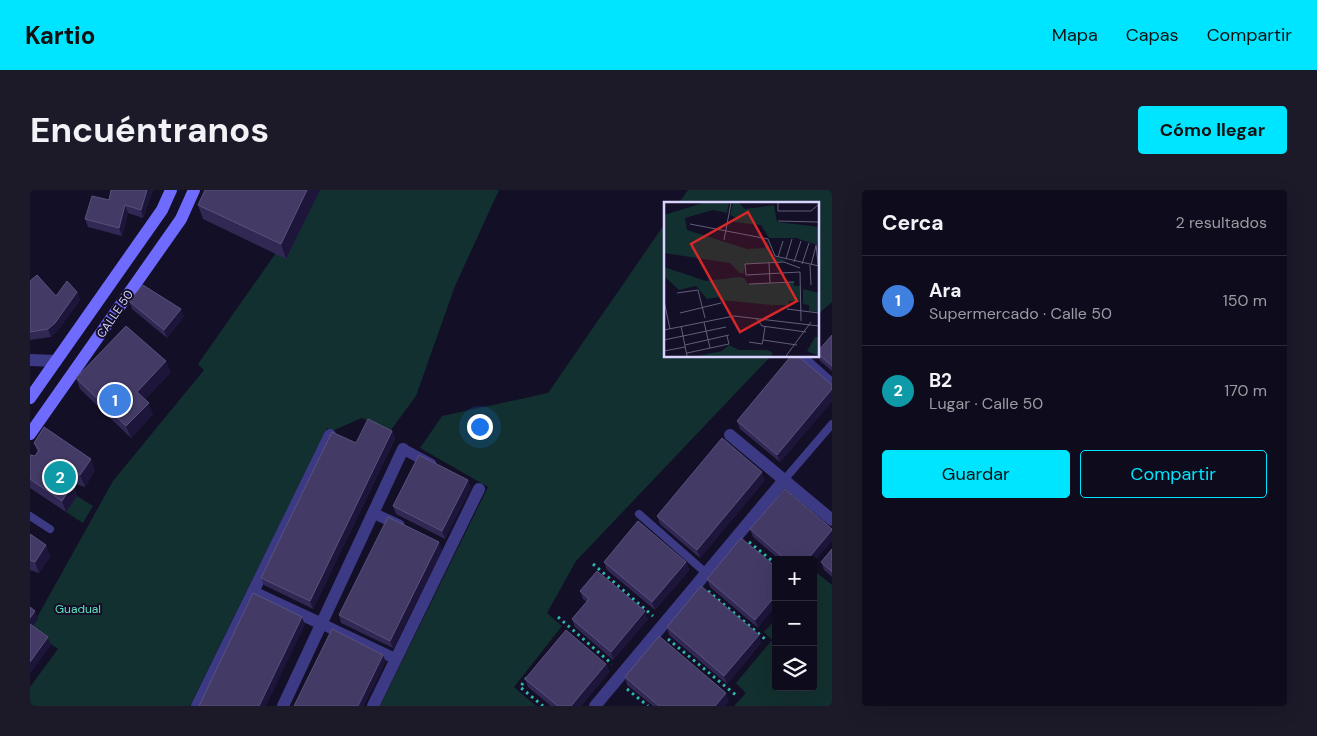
<!DOCTYPE html>
<html lang="es">
<meta charset="utf-8">
<style>
body{margin:0;font-family:"DM Sans",sans-serif;background:#1c1929;color:#f1f3f6}
.controls{position:absolute;right:15px;bottom:15px;display:grid;overflow:hidden;border-radius:5px;box-shadow:0 5px 20px #0002}
.controls button{width:45px;height:45px;display:grid;place-items:center;padding:0;border:0;border-bottom:1px solid #2e2b3b;background:#0e0b1c;color:#f1f3f6;font:25px sans-serif}
.you{position:absolute;left:449px;top:236px;width:18px;height:18px;margin:-12px;border:4px solid #fff;border-radius:50%;background:#1a73e8;box-shadow:0 0 0 8px #1a73e833}
.badge{display:grid;place-items:center;width:32px;height:32px;border-radius:50%;background:#00e5ff;color:#fff;font-size:16px;font-weight:700}
.pin{position:absolute;translate:-50% -50%;border:2px solid #fff;box-shadow:0 1px 5px #0006}
.list{margin:0;padding:0;list-style:none}
h2{display:flex;justify-content:space-between;align-items:center;height:65px;margin:0;padding:0 20px;font-size:21px}
h2 small{font-size:16px;font-weight:400;color:#9b9ba3}
.list li{display:grid;grid-template-columns:32px 1fr auto;gap:15px;align-items:center;box-sizing:border-box;height:90px;padding:0 20px;border-top:1px solid #2e2b3b}
.list b{display:block;font-size:19px;white-space:nowrap}
.list p{margin:0;font-size:16px;white-space:nowrap;color:#9b9ba3}
.list em{font-size:16px;font-style:normal;color:#9b9ba3}
.actions{display:flex;gap:10px;padding:15px 20px}
.actions a{flex:1;padding:11px 0;border:1px solid #00e5ff;border-radius:5px;text-align:center;font-size:18px;color:#00e5ff}
.actions .main{background:#00e5ff;color:#111}
.icon{flex:none;width:28px;height:28px;fill:none;stroke:currentColor;stroke-width:2;stroke-linecap:round;stroke-linejoin:round}
.map{position:relative;flex:none;width:802px;height:516px;overflow:hidden;border-radius:5px}
header{display:flex;align-items:center;gap:30px;box-sizing:border-box;height:70px;padding:0 25px;background:#00e5ff;color:#111}
header strong{font-size:24px}
nav{display:flex;gap:28px;margin-inline-start:auto;font-size:18px}
.intro{display:flex;align-items:center;justify-content:space-between;box-sizing:border-box;height:120px;padding:0 30px}
h1{margin:0;font-size:35px}
.button{padding:12px 22px;border-radius:5px;background:#00e5ff;color:#111;font-size:18px;font-weight:700}
main{display:flex;gap:30px;padding:0 30px}
aside{flex:1;background:#0e0b1c;border-radius:5px;box-shadow:0 5px 20px #0002}
.map>svg:first-child{display:block}
.green{fill:#12302f}
.lines{fill:none;stroke-linecap:round;stroke-linejoin:round}
.path{stroke:#2fb8b0;stroke-width:3;stroke-dasharray:2.5 4;stroke-linecap:butt}
.service{stroke:#3d3a85;stroke-width:8}
.pedestrian{stroke:#3d3a85;stroke-width:11}
.minor{stroke:#3d3a85;stroke-width:12}
.secondary{stroke:#6f6bff;stroke-width:12}
.wall{fill:#312854}
.shaded-wall{fill:#1d163a}
.building{fill:#433a66;stroke:#5a527e}
.labels{text-anchor:middle;dominant-baseline:central;stroke-width:4;stroke-linejoin:round;paint-order:stroke}
.street-label{font-size:12px;fill:#d9d4ff;stroke:#130f26}
.park-label{font-size:12px;fill:#5fe0c0;stroke:#130f26}
.inset-road{fill:none;stroke:#625e7d;stroke-width:1}
.view{fill:#d62828;fill-opacity:0.15;stroke:#d62828;stroke-width:2.5}
.inset-edge{fill:none;stroke:#d9d4ff;stroke-width:2.5}
</style>
<header>
<strong>Kartio</strong>
<nav><a>Mapa</a><a>Capas</a><a>Compartir</a></nav>
</header>
<div class="intro"><h1>Encuéntranos</h1><a class="button">Cómo llegar</a></div>
<main>
<div class="map">
<svg width="802" height="516" viewBox="0 0 802 516">
<rect width="100%" height="100%" fill="#130f26"/>
<g class="green">
<polygon points="290,0 469,0 425,96 386,206 361,240 332,228 302,241 297,238 160,516 0,516 0,497 28,459 0,440 83,291 174,180 168,174"/>
<polygon points="658,0 802,0 802,112 788,124 788,14 648,14"/>
<polygon points="636,32 636,166 741,166 546,371 517,423 532,436 484,497 506,516 350,516 458,297 390,258 412,226 518,203"/>
<polygon points="47,306 63,316 53,333 36,322"/>
<polygon points="786,382 802,395 802,516 704,516 716,503 706,493 742,450 734,442 746,429 746,497 783,497 783,386"/>
</g>
<g class="lines">
<g class="path">
<polyline points="719,352 746,374"/>
<polyline points="563,374 623,426"/>
<polyline points="678,401 735,449"/>
<polyline points="528,427 582,474"/>
<polyline points="638,449 707,506"/>
<polyline points="497,488 490,497 513,516"/>
<polyline points="597,499 618,516"/>
</g>
<g class="service">
<polyline points="773,166 802,192"/>
<polyline points="754,290 802,234"/>
<polyline points="609,324 676,383"/>
<polyline points="0,326 20,339"/>
</g>
<g class="pedestrian">
<polyline points="373,259 401,274"/>
<polyline points="343,323 369,335"/>
<polyline points="292,434 366,469"/>
</g>
<g class="minor">
<polyline points="0,170 26,171"/>
<polyline points="700,245 802,330"/>
<polyline points="223,402 292,434"/>
<polyline points="167,516 300,245"/>
<polyline points="253,516 373,259"/>
<polyline points="343,516 449,299"/>
<polyline points="565,516 754,290"/>
</g>
<g class="secondary">
<polyline points="0,208 132,20 141,0"/>
<polyline points="0,244 151,29 164,0"/>
</g>
</g>
<g class="wall">
<polygon points="81,0 123,0 113,28 98,23 92,46 58,37 55,29 79,10"/>
<polygon points="290,0 256,69 173,29 168,15"/>
<polygon points="0,91 26,106 47,102 50,110 28,140 21,147 0,150"/>
<polygon points="99,111 154,126 137,148 102,119"/>
<polygon points="802,145 802,181 790,171 788,166 788,161"/>
<polygon points="141,182 115,209 123,224 101,248 50,199 46,188"/>
<polygon points="802,195 802,211 750,272 710,239 707,231"/>
<polygon points="362,241 365,249 283,419 234,395 231,388 326,253"/>
<polygon points="4,253 65,280 55,297 46,294 44,297 47,306 36,322 0,298 0,265 5,266 8,263"/>
<polygon points="735,290 670,368 630,334 627,326"/>
<polygon points="441,297 415,349 366,324 363,316"/>
<polygon points="720,339 783,370 750,370 723,347"/>
<polygon points="0,344 16,355 20,367 9,383 0,380"/>
<polygon points="711,348 728,438 680,397 677,389"/>
<polygon points="802,359 802,387 794,380 791,372"/>
<polygon points="412,360 363,458 311,433 309,425"/>
<polygon points="574,372 656,372 659,380 625,420 577,380"/>
<polygon points="550,401 618,429 583,470 545,437 542,429 557,412 553,409"/>
<polygon points="637,437 731,453 697,494 639,445"/>
<polygon points="576,474 579,482 551,516 521,516 498,497 495,489"/>
<polygon points="595,487 699,511 694,516 623,516 597,495"/>
</g>
<g class="shaded-wall">
<polygon points="117,0 123,0 113,28 111,20"/>
<polygon points="277,0 290,0 256,69 251,54"/>
<polygon points="95,15 98,23 92,46 89,38"/>
<polygon points="47,102 50,110 28,140 21,147 18,139"/>
<polygon points="151,119 154,126 137,148 134,140"/>
<polygon points="136,171 141,182 111,213 107,202"/>
<polygon points="802,199 802,211 750,272 747,265"/>
<polygon points="119,213 123,224 101,248 96,236"/>
<polygon points="362,241 365,249 283,419 280,411"/>
<polygon points="61,269 65,280 55,297 50,285"/>
<polygon points="732,282 735,290 670,368 667,360"/>
<polygon points="42,283 46,294 44,297 47,306 36,322 32,311 39,288"/>
<polygon points="438,290 441,297 415,349 412,341"/>
<polygon points="802,340 802,351 783,373 783,370 777,370"/>
<polygon points="409,352 412,360 363,458 360,451"/>
<polygon points="16,355 20,367 9,383 5,372"/>
<polygon points="656,372 659,380 625,420 622,412"/>
<polygon points="746,405 746,416 728,438 725,430"/>
<polygon points="5,421 8,429 0,440 0,428"/>
<polygon points="615,421 618,429 583,470 581,462"/>
<polygon points="272,427 275,435 236,516 229,516"/>
<polygon points="729,445 731,453 697,494 694,486"/>
<polygon points="18,447 21,455 0,484 0,472"/>
<polygon points="353,465 356,472 334,516 328,516"/>
<polygon points="576,474 579,482 551,516 541,516"/>
<polygon points="696,503 699,511 694,516 685,516"/>
</g>
<g class="building">
<polygon points="81,0 117,0 111,20 95,15 89,38 55,29 62,6 79,10"/>
<polygon points="175,0 277,0 251,54 168,15"/>
<polygon points="7,85 26,106 37,91 47,102 25,133 18,139 0,142 0,91"/>
<polygon points="113,95 151,119 134,140 99,111"/>
<polygon points="96,136 136,171 107,202 119,213 96,236 46,188"/>
<polygon points="802,145 802,176 788,164 788,161"/>
<polygon points="761,166 768,166 802,195 802,199 747,265 707,231"/>
<polygon points="338,229 362,241 280,411 231,388 302,242 326,253"/>
<polygon points="14,237 61,269 50,285 42,283 39,288 42,291 41,293 43,294 32,311 0,289 0,265 5,266 9,260 4,253"/>
<polygon points="692,248 732,282 667,360 627,326"/>
<polygon points="389,265 438,290 412,341 363,316"/>
<polygon points="755,299 802,339 802,340 777,370 756,370 720,339"/>
<polygon points="358,327 409,352 360,451 309,425"/>
<polygon points="608,331 656,372 622,412 574,372"/>
<polygon points="0,344 16,355 5,372 0,370"/>
<polygon points="711,348 746,377 746,405 725,430 677,389"/>
<polygon points="802,359 802,382 791,372"/>
<polygon points="567,381 615,421 581,462 542,429 559,409 550,401"/>
<polygon points="671,396 729,445 694,486 637,437"/>
<polygon points="223,403 272,427 229,516 169,516"/>
<polygon points="0,417 5,421 0,428"/>
<polygon points="0,434 18,447 0,472"/>
<polygon points="302,439 353,465 328,516 264,516"/>
<polygon points="536,440 576,474 541,516 528,516 495,489"/>
<polygon points="629,446 696,503 685,516 629,516 595,487"/>
</g>
<g class="labels">
<g class="street-label">
<text transform="translate(85 124) rotate(-56)">CALLE 50</text>
</g>
<g class="park-label">
<text x="48" y="419">Guadual</text>
</g>
</g>
<g transform="translate(634 12)">
<rect width="155" height="155" fill="#130f26"/>
<path d="M39,1H65L63,11L49,8L21,16L23,28L83,47L101,46L103,38L108,54L123,59L81,62L80,71H76L66,61L0,51V13ZM69,1H75L81,7L110,3L113,20L155,25L153,43L132,36H105L97,23L70,20L71,15L66,13ZM0,65L42,79L75,75L80,76L84,82L130,81V84H136V100L125,99L124,103H108L109,106L107,103L57,98L55,95L43,97L32,84L15,88L0,74ZM139,87L155,91V110L145,109V103L139,102ZM151,135H155V154L143,149ZM65,143L75,148H103L108,150V154H33L58,149Z" fill="#12302f"/>
<path class="inset-road" d="M114,1V9H147L155,2M114,19L155,20M26,22L104,37L111,54L155,64M60,38L67,1M152,43L155,70M114,55L119,39M122,57L128,37M130,60L137,39M105,61L106,81M138,62L145,41M146,63L147,83M147,63L152,44M136,66L120,60L81,62L82,73L136,70M136,70L137,119M85,82L130,80M13,91L34,88L41,116M0,99L6,127M123,107L155,111M16,111L57,101M93,117L98,124L142,130M40,120L46,146M17,124L23,154M101,125L99,138L133,143M0,128L70,114L155,124M0,138L62,125M85,140L98,142L99,138M21,143L65,133M0,149L21,145M23,151L65,142L63,134M122,154L147,120"/>
<path class="view" d="M84,10L133,99L76,130L27,42Z"/>
<rect width="155" height="155" class="inset-edge"/>
</g>
</svg>
<div class="controls">
<button>+</button>
<button>−</button>
<button><svg class="icon" aria-label="layers" viewBox="0 0 24 24"><path d="M12 4l9 5-9 5-9-5zM3 14l9 5 9-5"/></svg></button>
</div>
<div class="you"></div>
<div class="pin badge" style="left:85px;top:210px;background:#3f7fe0">1</div>
<div class="pin badge" style="left:30px;top:287px;background:#0f9aa8">2</div>
</div>
<aside>
<h2>Cerca<small>2 resultados</small></h2>
<ul class="list">
<li><span class="badge" style="background:#3f7fe0">1</span><div><b>Ara</b><p>Supermercado · Calle 50</p></div><em>150 m</em></li>
<li><span class="badge" style="background:#0f9aa8">2</span><div><b>B2</b><p>Lugar · Calle 50</p></div><em>170 m</em></li>
</ul>
<div class="actions"><a class="main">Guardar</a><a>Compartir</a></div>
</aside>
</main>
